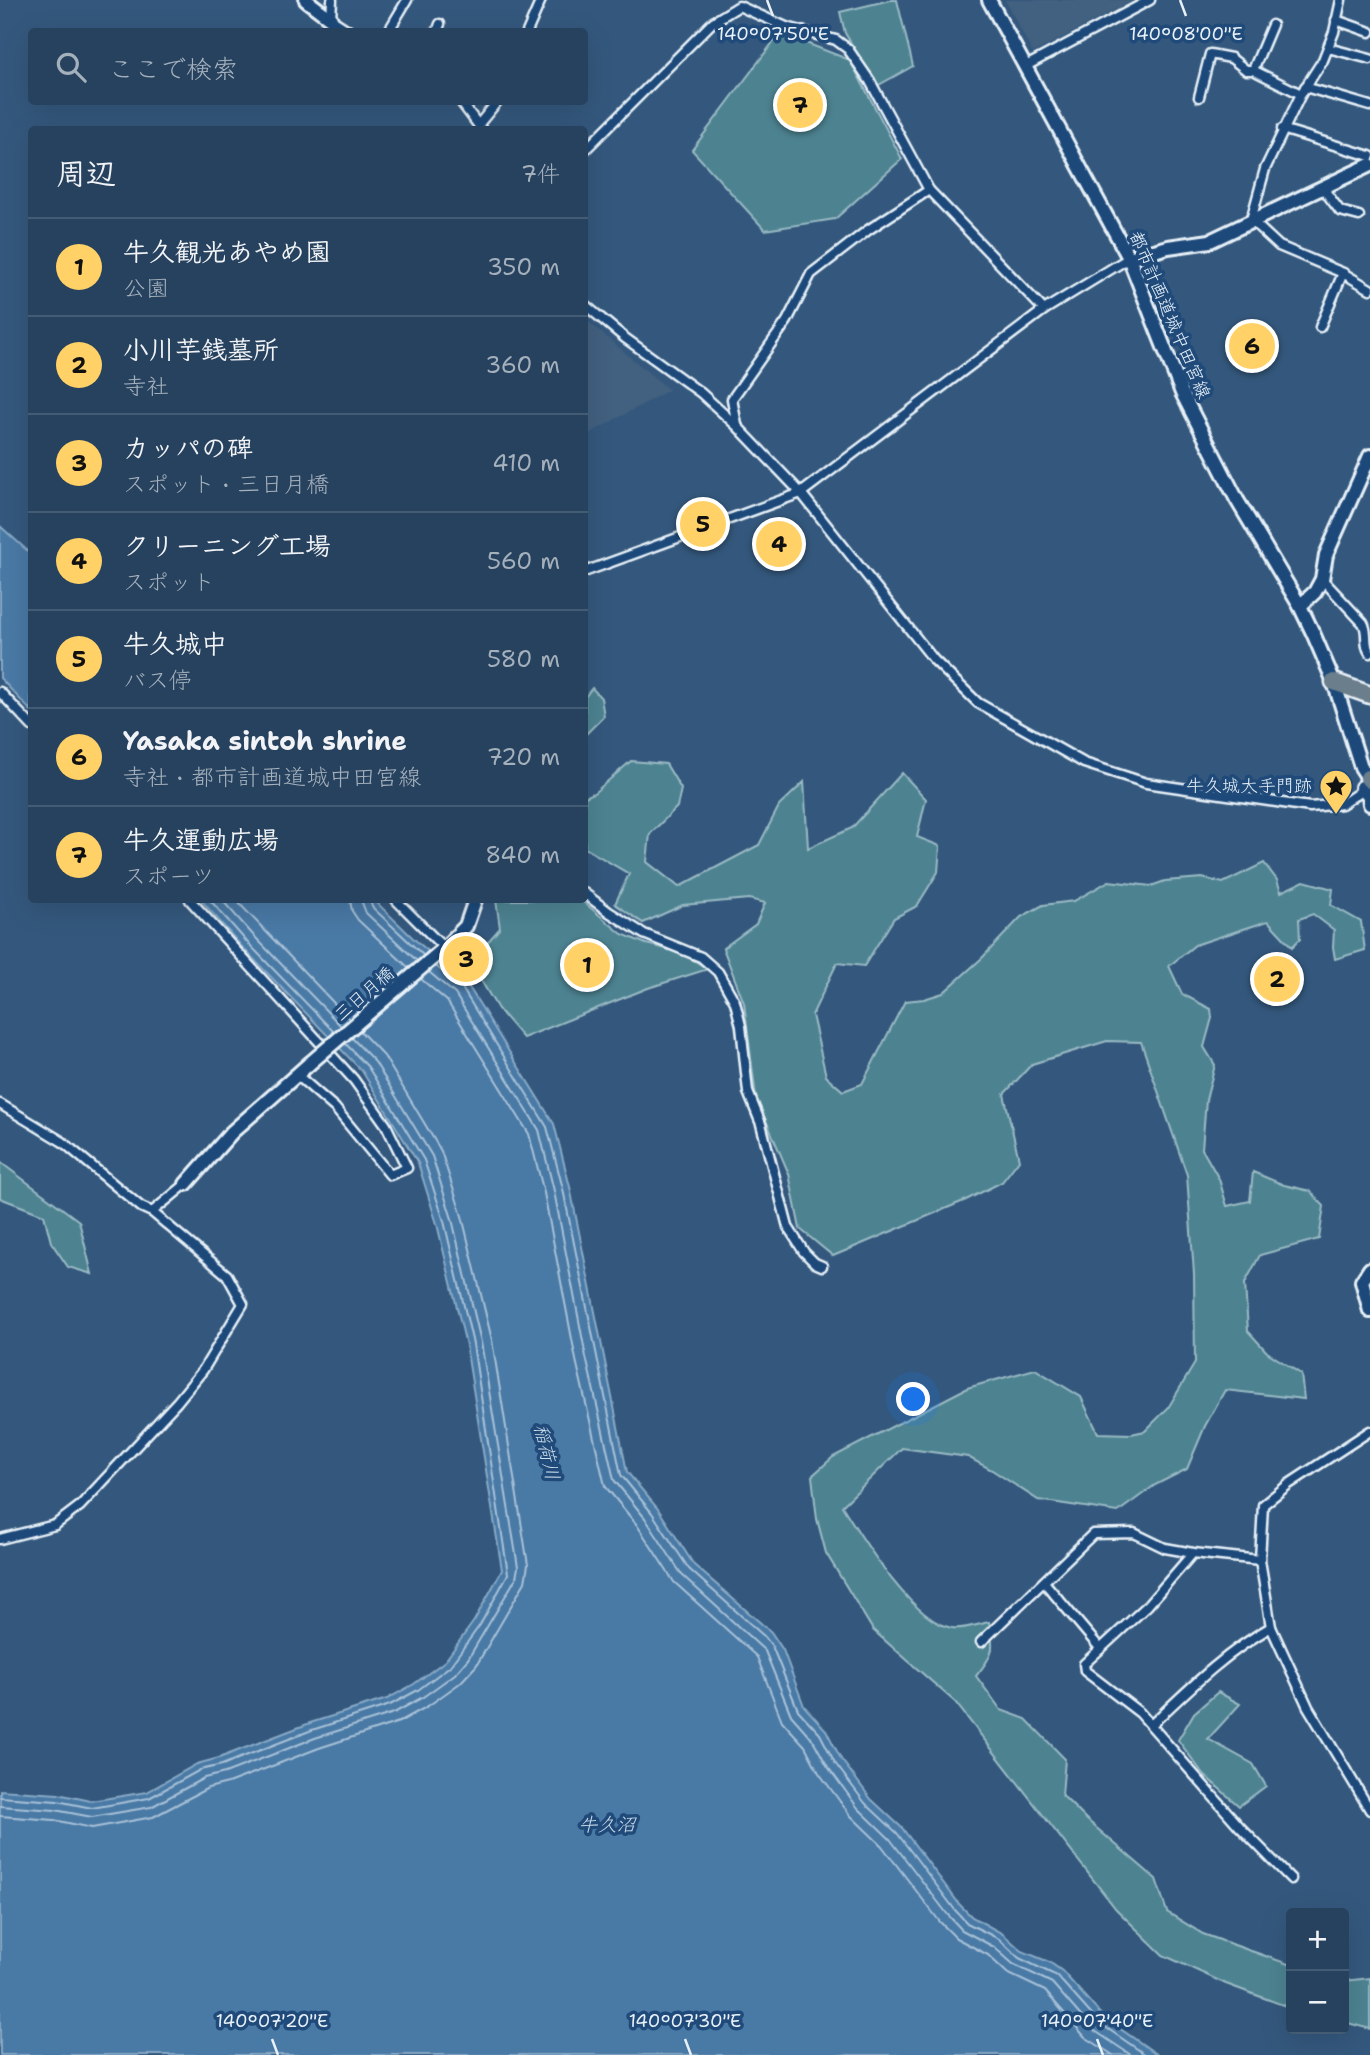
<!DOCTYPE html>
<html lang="ja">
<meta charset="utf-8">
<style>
body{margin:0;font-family:"Shantell Sans","Klee One",sans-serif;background:#2f4964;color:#f1f3f6}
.controls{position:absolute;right:21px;bottom:21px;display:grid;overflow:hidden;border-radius:7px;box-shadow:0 7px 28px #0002}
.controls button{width:63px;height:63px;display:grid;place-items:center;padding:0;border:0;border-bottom:2px solid #435b73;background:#27425e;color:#f1f3f6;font:35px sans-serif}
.you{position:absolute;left:914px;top:1400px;width:24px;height:24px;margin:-18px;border:5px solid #fff;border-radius:50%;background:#1a73e8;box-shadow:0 0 0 10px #1a73e833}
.badge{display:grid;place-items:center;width:46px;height:46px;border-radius:50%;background:#ffd166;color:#111;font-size:23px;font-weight:700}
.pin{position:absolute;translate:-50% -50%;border:4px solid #fff;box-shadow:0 2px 7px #0006}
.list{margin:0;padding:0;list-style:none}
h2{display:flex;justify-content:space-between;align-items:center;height:91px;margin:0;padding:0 28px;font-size:30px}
h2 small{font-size:23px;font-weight:400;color:#a4b0bc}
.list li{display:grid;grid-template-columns:46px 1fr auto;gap:21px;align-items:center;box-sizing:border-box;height:98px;padding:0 28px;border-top:2px solid #435b73}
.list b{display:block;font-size:26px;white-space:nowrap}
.list p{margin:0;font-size:23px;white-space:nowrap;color:#a4b0bc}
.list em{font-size:23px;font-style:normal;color:#a4b0bc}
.icon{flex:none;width:38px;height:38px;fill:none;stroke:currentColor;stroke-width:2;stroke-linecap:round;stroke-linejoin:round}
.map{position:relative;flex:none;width:1370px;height:2055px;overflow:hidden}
.search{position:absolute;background:#27425e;box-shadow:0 7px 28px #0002;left:28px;top:28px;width:560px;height:77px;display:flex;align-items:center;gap:18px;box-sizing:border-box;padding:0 24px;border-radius:7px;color:#a4b0bc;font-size:26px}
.panel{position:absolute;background:#27425e;box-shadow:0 7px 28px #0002;left:28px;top:126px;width:560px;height:777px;border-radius:7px}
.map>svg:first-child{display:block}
.built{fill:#42617f}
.green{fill:#4d8391;stroke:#9abac4;stroke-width:2}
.water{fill:#4879a5;stroke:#88a9c6;stroke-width:2}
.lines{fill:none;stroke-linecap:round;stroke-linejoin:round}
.shore{stroke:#a8c1d7;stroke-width:2}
.street-casing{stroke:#e8f1f8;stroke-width:13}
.secondary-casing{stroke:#e8f1f8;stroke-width:18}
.highway-casing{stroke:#e8f1f8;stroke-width:21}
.street{stroke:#1f4a7a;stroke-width:8}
.secondary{stroke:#1f4a7a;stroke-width:12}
.highway{stroke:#6b7e8b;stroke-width:16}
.secondary-bridge-casing{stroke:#e8f1f8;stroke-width:18;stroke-linecap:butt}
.secondary-bridge{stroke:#1f4a7a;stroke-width:12}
.ticks{fill:none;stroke:#e8f1f8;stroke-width:2.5}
.labels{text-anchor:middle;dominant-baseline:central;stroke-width:7;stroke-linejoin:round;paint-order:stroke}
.street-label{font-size:18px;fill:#e8f1f8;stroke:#1f4a7a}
.poi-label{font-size:18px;fill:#e8f1f8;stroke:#1f4a7a;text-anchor:end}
.water-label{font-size:19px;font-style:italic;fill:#d0dfec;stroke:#1f4a7a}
.ticks-label{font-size:18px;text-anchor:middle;fill:#e8f1f8;stroke:#1f4a7a;stroke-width:7;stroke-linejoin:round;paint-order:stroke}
</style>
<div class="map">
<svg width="1370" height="2055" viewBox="0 0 1370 2055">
<rect width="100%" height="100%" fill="#34587d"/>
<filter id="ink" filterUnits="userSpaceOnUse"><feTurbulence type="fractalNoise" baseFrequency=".0143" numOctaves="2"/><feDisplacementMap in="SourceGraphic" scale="14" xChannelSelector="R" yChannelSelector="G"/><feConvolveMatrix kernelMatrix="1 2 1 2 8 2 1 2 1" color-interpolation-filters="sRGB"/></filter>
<g filter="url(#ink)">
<g class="built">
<polygon points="1005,0 1134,0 1033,53"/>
<polygon points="585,319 669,390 585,436 584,436"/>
</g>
<g class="green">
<polygon points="890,0 897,0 913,66 877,86 845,33 840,12"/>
<polygon points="780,33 850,60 902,159 835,219 765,230 692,150"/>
<polygon points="592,688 601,698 604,716 585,735 585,697"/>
<path d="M631,761L666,764L681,789L677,807L650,834L647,862L679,887L759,845L779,806L804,782L808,848L852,828L902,773L926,799L917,837L940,846L938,872L917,906L894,918L864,966L837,963L812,1015L826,1076L843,1091L862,1084L905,1001L924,999L943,993L982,958L1021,917L1043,905L1074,901L1109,881L1151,886L1165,881L1202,878L1223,883L1264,863L1277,880L1281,892L1304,881L1333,889L1331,905L1361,922L1365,950L1335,959L1333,947L1334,930L1313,914L1299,919L1300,939L1292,947L1268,921L1195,945L1169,966L1182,994L1211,1009L1212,1018L1204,1047L1215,1065L1206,1100L1202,1149L1219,1179L1227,1206L1250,1201L1253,1172L1284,1185L1310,1191L1324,1206L1319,1239L1260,1255L1245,1283L1248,1331L1267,1352L1301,1374L1304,1399L1225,1390L1205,1426L1187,1469L1155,1485L1118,1512L1038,1500L992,1470L968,1457L902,1448L842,1506C862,1538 913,1622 952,1628C962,1630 979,1624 989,1622C995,1650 994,1654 976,1676L1001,1710L1026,1719L1065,1759L1062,1795L1086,1819L1156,1879L1167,1912L1203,1934L1291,1965V2008L1226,1984L1163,1955L1116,1909L955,1702L873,1630L826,1553L817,1519L812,1476L833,1457L967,1388L1035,1369L1081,1397L1098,1433L1131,1434L1145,1431L1168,1408L1195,1363L1194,1274L1187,1175L1141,1042L1107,1041L1032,1064L1004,1094L1019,1160L1002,1182L966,1200L833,1256L800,1229L789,1174L756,1097L744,1003L723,948L756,924L765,903L749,899L683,905L643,923L615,904L629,874L585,848V797L594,793Z"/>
<polygon points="496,900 581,900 622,934 646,944 680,952 708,969 648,988 523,1038 498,1009 470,962 500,928"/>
<polygon points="0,1162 79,1221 92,1274 68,1267 51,1242 44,1215 0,1198"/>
<polygon points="1218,1692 1240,1704 1208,1739 1253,1764 1266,1786 1239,1806 1204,1775 1178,1740 1194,1713"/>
<polygon points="1370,1978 1370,2029 1344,2022 1344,1981"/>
</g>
<g class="water">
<polygon points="0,526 31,554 31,711 0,678"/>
<polygon points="201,900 374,900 414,939 467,984 554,1124 570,1187 627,1472 658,1509 694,1565 771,1632 783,1650 804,1706 826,1730 841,1759 871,1799 902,1828 960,1905 972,1917 1003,1934 1022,1951 1049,1962 1062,1971 1103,2017 1158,2055 0,2055 0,1790 58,1794 91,1801 147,1792 197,1764 219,1758 310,1723 387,1699 414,1684 445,1661 474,1621 502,1570 466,1345 437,1224 418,1163 362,1071 242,947"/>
</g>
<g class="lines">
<g class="shore">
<polyline points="210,900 247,942 334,1032"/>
<polyline points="222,900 254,936 341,1026"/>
<polyline points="236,900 349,1019"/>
<polyline points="350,900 352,911 358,920 409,968"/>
<polyline points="361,900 366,913 417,961"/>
<polyline points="370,900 372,907 424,956"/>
<polyline points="436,966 462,988 547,1127 563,1189 621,1475 652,1513 689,1569 765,1637 772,1646 798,1710 820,1734 835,1763 865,1803 897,1833 955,1910 967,1923 999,1939 1019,1958 1057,1976 1098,2022 1146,2055"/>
<polyline points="429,972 455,994 539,1130 554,1191 586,1357 614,1480 645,1518 682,1575 765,1651 791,1715 813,1740 828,1767 858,1808 890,1839 948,1915 962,1930 994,1947 1013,1964 1052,1983 1092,2029 1131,2055"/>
<polyline points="421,979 447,1001 529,1134 544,1193 576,1360 605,1486 637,1525 674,1582 757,1657 782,1721 805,1746 819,1773 850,1815 882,1846 940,1922 956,1938 988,1955 1007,1973 1045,1991 1085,2037 1113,2055"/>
<polyline points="0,1797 57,1801 92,1808 149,1798 200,1770 222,1765 312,1730 390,1705 418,1690 450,1666 480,1625 508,1574 473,1344 444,1221 424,1160 368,1067 345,1043"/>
<polyline points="0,1806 55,1810 92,1817 151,1807 204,1778 225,1773 315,1738 394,1713 423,1697 455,1674 468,1659 516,1578 518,1567 481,1342 452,1219 432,1156 375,1062 352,1038"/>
<polyline points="0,1816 54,1820 92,1828 153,1817 208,1788 228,1783 319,1748 399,1722 428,1706 460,1683 476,1666 525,1582 528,1565 492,1340 462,1216 441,1151 384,1056 360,1031"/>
</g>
<defs>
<g id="street">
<polyline points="332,0 331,19 351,32"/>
<polyline points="1341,0 1334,32 1323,60 1301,94 1265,169 1251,220 1279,246 1343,273 1370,289"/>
<polyline points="1336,20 1370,32"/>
<polyline points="388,32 407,0"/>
<polyline points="437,32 440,24"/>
<polyline points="527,32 541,0"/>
<polyline points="1328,48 1370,59"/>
<polyline points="1026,66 1150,0"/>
<polyline points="1253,70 1272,25"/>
<polyline points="1305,87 1370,106"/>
<polyline points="1199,97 1210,54 1231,58 1246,70 1253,70 1301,94"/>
<polyline points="461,102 482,130"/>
<polyline points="479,124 497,102"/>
<polyline points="1282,129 1370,156"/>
<polyline points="584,151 713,22 739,6 786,27 836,40 848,49 870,81 929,190 1044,310"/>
<polyline points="1322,187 1340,211 1359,216"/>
<polyline points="584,304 625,338 701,393 737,426 801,493 934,660 978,703 1084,763 1146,783 1310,807 1342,804 1358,793 1365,784"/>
<polyline points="1320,327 1343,273"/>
<polyline points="737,425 732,399 787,321 811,274 868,230 929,190"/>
<polyline points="584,572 801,493 1044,310 1129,258"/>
<path d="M1322,579L1363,623C1369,633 1363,644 1370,653"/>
<polyline points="0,692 32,726"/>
<polyline points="584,893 609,912 644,934 701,957 718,972 735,1002 741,1026 748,1092 761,1124 788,1227 804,1252 815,1263 822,1266"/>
<polyline points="190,900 354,1080 386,1125 407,1168 390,1175 335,1108 297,1075"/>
<polyline points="396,900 444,948"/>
<polyline points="0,1104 63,1142 141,1207 152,1212 227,1275 243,1304 203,1370 177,1402 80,1506 55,1525 0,1539"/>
<polyline points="152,1212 186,1184"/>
<polyline points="1370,1431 1289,1484 1263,1505 1260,1560 1271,1627 1308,1707 1370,1810"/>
<polyline points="1193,1553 1148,1605 1084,1664 1085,1671 1140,1713 1240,1827 1291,1879"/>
<polyline points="1044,1582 1099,1647"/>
<polyline points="981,1642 1093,1534 1134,1533 1165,1548 1193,1553 1260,1560"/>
<path d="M1151,1725C1189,1689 1225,1653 1271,1627"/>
</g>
<g id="secondary">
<polyline points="306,0 331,19"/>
<polyline points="989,0 1129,258 1182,393 1237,500 1300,606 1313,633 1334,682 1361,767 1368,778"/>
<polyline points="1129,258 1168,247 1210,241 1370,165"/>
<polyline points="1300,606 1315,592 1322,579 1326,555 1370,456"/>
<polyline points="1362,787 1369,796 1370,804"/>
<polyline points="441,951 466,926 475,900"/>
<polyline points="186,1184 232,1132 309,1064"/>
<polyline points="1370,1269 1362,1281 1370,1311"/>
</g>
<g id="highway">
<polyline points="1334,682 1370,695"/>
<polyline points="1368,778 1370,780"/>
</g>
</defs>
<use href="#street" class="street-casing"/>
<use href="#secondary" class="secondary-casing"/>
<use href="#highway" class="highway-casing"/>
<use href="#street" class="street"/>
<use href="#secondary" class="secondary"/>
<use href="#highway" class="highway"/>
<defs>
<polyline id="secondary-bridge" points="309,1064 441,951"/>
</defs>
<use href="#secondary-bridge" class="secondary-bridge-casing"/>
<use href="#secondary-bridge" class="secondary-bridge"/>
</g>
</g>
<path class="ticks" d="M767,0L773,16M1180,0L1186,16M272,2039L278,2055M685,2039L691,2055M1097,2039L1103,2055"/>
<defs>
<symbol id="sight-pin" viewBox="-11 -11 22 30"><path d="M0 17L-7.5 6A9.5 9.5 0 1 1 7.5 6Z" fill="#ffd166" stroke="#1f4a7a"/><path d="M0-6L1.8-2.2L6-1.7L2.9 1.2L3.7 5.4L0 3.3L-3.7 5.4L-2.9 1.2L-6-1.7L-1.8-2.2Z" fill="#111"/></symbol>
</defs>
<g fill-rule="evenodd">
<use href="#sight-pin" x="1317" y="767" width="38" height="52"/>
</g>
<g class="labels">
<g class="street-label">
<text transform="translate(1170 315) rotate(67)">都市計画道城中田宮線</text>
<text transform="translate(364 994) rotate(-41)">三日月橋</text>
</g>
<g class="poi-label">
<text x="1312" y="786">牛久城大手門跡</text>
</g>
<g class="water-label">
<text transform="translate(547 1452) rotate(77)">稲荷川</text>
<text x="607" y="1824">牛久沼</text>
</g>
</g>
<g class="ticks-label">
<text x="773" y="40">140°07'50"E</text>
<text x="1186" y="40">140°08'00"E</text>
<text x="272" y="2027">140°07'20"E</text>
<text x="685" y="2027">140°07'30"E</text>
<text x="1097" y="2027">140°07'40"E</text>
</g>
</svg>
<div class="controls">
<button>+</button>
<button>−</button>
</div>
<div class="you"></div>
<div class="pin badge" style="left:587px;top:965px">1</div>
<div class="pin badge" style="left:1277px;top:979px">2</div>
<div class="pin badge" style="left:466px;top:959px">3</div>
<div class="pin badge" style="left:779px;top:544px">4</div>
<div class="pin badge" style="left:703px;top:524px">5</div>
<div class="pin badge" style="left:1252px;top:346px">6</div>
<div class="pin badge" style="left:800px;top:105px">7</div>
<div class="search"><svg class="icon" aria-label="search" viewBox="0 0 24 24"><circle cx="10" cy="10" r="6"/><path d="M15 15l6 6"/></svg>ここで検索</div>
<section class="panel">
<h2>周辺<small>7件</small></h2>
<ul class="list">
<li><span class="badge">1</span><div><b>牛久観光あやめ園</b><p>公園</p></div><em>350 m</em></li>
<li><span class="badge">2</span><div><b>小川芋銭墓所</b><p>寺社</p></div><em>360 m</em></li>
<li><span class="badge">3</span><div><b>カッパの碑</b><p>スポット · 三日月橋</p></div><em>410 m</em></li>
<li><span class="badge">4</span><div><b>クリーニング工場</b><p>スポット</p></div><em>560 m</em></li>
<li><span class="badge">5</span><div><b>牛久城中</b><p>バス停</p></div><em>580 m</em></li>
<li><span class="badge">6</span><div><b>Yasaka sintoh shrine</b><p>寺社 · 都市計画道城中田宮線</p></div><em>720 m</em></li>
<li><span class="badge">7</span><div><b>牛久運動広場</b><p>スポーツ</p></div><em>840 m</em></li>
</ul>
</section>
</div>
